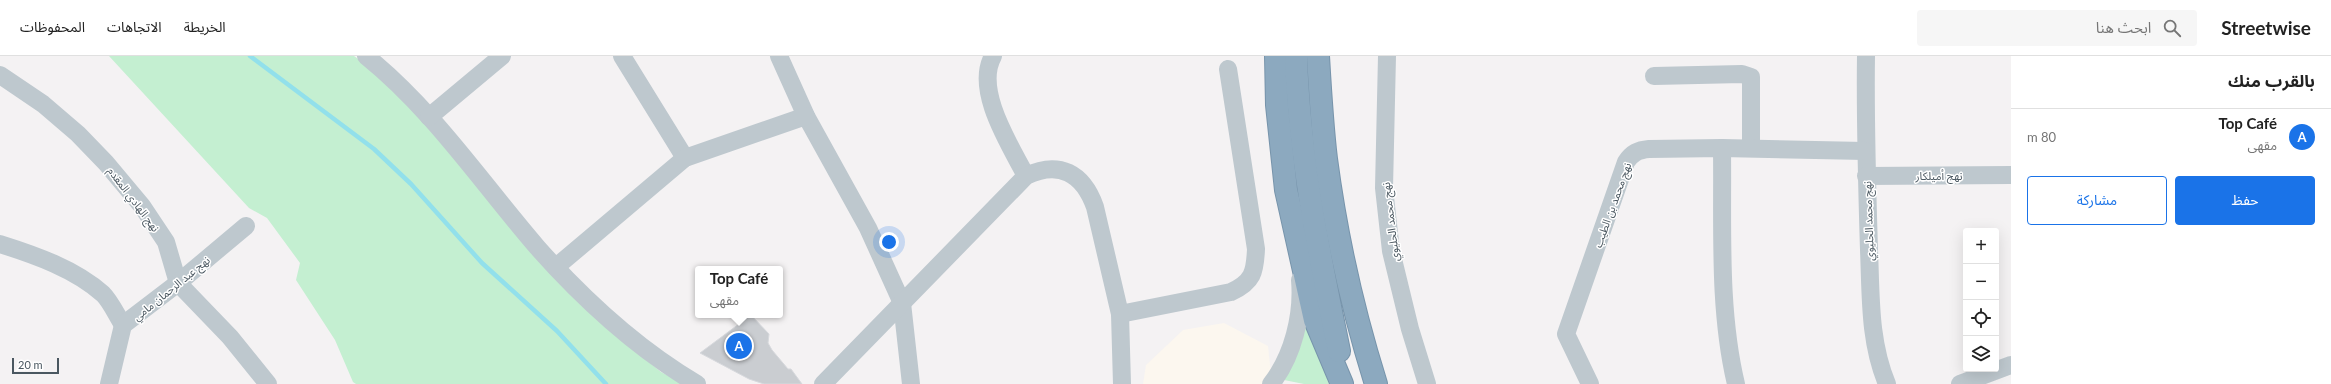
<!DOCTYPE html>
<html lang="ar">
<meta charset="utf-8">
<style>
body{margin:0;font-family:Lato,"Noto Sans Arabic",sans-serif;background:#f6f6f6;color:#222;direction:rtl}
.controls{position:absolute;right:12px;bottom:12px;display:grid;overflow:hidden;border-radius:4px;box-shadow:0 4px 16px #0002}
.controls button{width:36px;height:36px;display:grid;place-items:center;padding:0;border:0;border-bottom:1px solid #e0e0e0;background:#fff;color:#222;font:20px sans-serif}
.scale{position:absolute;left:12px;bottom:10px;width:47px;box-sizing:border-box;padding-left:4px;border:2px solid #4a5760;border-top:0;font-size:11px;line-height:14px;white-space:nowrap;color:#4a5760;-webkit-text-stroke:3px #fff;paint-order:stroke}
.you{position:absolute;left:889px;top:186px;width:14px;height:14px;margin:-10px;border:3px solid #fff;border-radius:50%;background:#1a73e8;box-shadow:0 0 0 6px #1a73e833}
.badge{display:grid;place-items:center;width:26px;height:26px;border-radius:50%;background:#1a73e8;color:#fff;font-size:13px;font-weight:700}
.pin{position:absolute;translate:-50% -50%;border:2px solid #fff;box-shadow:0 1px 4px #0006}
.popup{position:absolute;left:695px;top:210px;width:88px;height:52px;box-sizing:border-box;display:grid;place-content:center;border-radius:4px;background:#fff;filter:drop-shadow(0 1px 3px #0005);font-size:13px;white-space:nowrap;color:#767676}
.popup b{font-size:15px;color:#222}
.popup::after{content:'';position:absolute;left:50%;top:100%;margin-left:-8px;border:8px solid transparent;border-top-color:#fff}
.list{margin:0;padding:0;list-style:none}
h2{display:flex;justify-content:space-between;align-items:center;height:52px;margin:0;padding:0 16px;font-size:17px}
h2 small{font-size:13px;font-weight:400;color:#767676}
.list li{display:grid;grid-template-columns:26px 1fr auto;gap:12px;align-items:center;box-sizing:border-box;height:56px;padding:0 16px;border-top:1px solid #e0e0e0}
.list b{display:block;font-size:15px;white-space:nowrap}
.list p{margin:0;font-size:13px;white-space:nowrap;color:#767676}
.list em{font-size:13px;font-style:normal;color:#767676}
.actions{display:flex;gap:8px;padding:12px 16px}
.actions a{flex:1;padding:9px 0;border:1px solid #1a73e8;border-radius:4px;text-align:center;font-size:14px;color:#1a73e8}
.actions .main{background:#1a73e8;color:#fff}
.icon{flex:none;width:22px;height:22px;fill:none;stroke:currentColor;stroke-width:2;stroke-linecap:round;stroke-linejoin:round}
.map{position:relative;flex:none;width:2011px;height:328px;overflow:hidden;direction:ltr}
header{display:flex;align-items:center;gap:24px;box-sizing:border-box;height:56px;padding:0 20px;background:#fff;border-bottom:1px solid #e0e0e0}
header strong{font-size:19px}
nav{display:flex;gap:22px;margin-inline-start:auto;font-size:14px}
.search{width:280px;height:36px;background:#f6f6f6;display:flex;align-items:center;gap:10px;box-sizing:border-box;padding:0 14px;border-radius:4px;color:#767676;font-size:15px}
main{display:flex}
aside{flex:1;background:#fff}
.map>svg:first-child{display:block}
.commercial{fill:#fcf7ef}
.green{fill:#c4efd1}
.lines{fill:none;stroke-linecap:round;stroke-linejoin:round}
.stream{stroke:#92e0eb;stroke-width:4.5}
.building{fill:#cacdd1;stroke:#d7d9dd}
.highway-casing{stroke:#7794ab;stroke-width:24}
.street{stroke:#bec8ce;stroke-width:18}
.highway{stroke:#8ca9bf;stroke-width:22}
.labels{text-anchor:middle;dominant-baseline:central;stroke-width:3;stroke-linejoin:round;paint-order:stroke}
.street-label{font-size:11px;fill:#4a5760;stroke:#fff}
</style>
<header>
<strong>Streetwise</strong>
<div class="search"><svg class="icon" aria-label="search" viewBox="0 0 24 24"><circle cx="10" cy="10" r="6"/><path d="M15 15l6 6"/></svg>ابحث هنا</div>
<nav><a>الخريطة</a><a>الاتجاهات</a><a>المحفوظات</a></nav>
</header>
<main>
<aside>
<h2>بالقرب منك<small></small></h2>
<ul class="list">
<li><span class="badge">A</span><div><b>Top Café</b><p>مقهى</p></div><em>80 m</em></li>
</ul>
<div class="actions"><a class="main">حفظ</a><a>مشاركة</a></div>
</aside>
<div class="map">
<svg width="2011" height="328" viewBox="0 0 2011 328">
<rect width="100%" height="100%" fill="#f4f2f3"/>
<polygon class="commercial" points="1224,267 1268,290 1271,318 1263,328 1143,328 1146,309 1183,274"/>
<g class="green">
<polygon points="109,0 354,0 396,29 601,267 661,316 684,328 356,328 353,326 335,284 296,224 300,207 267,162 249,152"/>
<polygon points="1307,265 1329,328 1304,328 1284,324"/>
</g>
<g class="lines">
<polyline class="stream" points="250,0 374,93 411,128 482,207 557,275 606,328"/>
</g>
<polygon class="building" points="751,259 769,278 768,287 772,294 788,313 791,313 802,328 764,328 749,323 700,297"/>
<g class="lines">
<defs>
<g id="highway">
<polyline points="1276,0 1277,49 1286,134 1315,264 1342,328"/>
<path d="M1296,0C1299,100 1319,197 1339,295"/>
<path d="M1318,0C1320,34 1322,69 1326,103C1336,179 1353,255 1376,328"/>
</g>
</defs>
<use href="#highway" class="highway-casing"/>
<g class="street">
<path d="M366,0C433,54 481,126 537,191C584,244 636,292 697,328"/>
<polyline points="622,0 685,102"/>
<polyline points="779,0 806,60 868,172 902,247 911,328"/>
<path d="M993,0C974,34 1010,89 1026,120"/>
<polyline points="1387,0 1384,132 1391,195 1410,273 1427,328"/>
<path d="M1866,0C1865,65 1867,129 1869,194C1871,240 1869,285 1887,328"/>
<polyline points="0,19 43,48 78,78 106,107 142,150 166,186 178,227 230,281 268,328"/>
<polyline points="1654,20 1742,18 1751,21 1751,92"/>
<polyline points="429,61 502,0"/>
<path d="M1722,92C1723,169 1718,253 1736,328"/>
<polyline points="1866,120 2011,119"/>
<path d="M0,188C35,199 75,213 103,238C111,246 117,260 123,269"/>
<polyline points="556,211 685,102 806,60"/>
<path d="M1120,258L1231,236C1253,226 1255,216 1256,193L1228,13"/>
<polyline points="109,328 123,269 178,227 246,170"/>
<path d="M823,328L1026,120C1059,104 1083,117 1095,151L1120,258L1122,328"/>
<path d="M1271,328C1293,300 1303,259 1300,224"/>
<path d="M1590,328L1566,278L1626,106C1632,97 1638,94 1649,93L1722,92L1865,95"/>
<polyline points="1960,328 2011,309"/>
</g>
<use href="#highway" class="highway"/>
</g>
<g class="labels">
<g class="street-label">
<text x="1939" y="119">نهج أميلكار</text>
<text transform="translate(134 143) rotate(53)">نهج الهادي المقدم</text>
<text transform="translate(1612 149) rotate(-70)">نهج محمد بن الطيب</text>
<text transform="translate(1868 165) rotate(-92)">نهج محمد الحليوي</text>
<text transform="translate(1390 166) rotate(-97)">نهج محمد الحليوي</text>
<text transform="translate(171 232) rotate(-39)">نهج عبد الرحمان مامي</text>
</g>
</g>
</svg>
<div class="controls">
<button>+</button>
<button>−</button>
<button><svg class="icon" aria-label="locate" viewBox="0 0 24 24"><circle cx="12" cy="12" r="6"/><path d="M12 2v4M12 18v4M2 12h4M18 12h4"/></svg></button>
<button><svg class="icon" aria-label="layers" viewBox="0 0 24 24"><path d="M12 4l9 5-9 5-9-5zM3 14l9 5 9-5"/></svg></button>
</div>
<div class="scale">20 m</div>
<div class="you"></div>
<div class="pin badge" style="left:739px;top:290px">A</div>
<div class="popup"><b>Top Café</b>مقهى</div>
</div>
</main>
